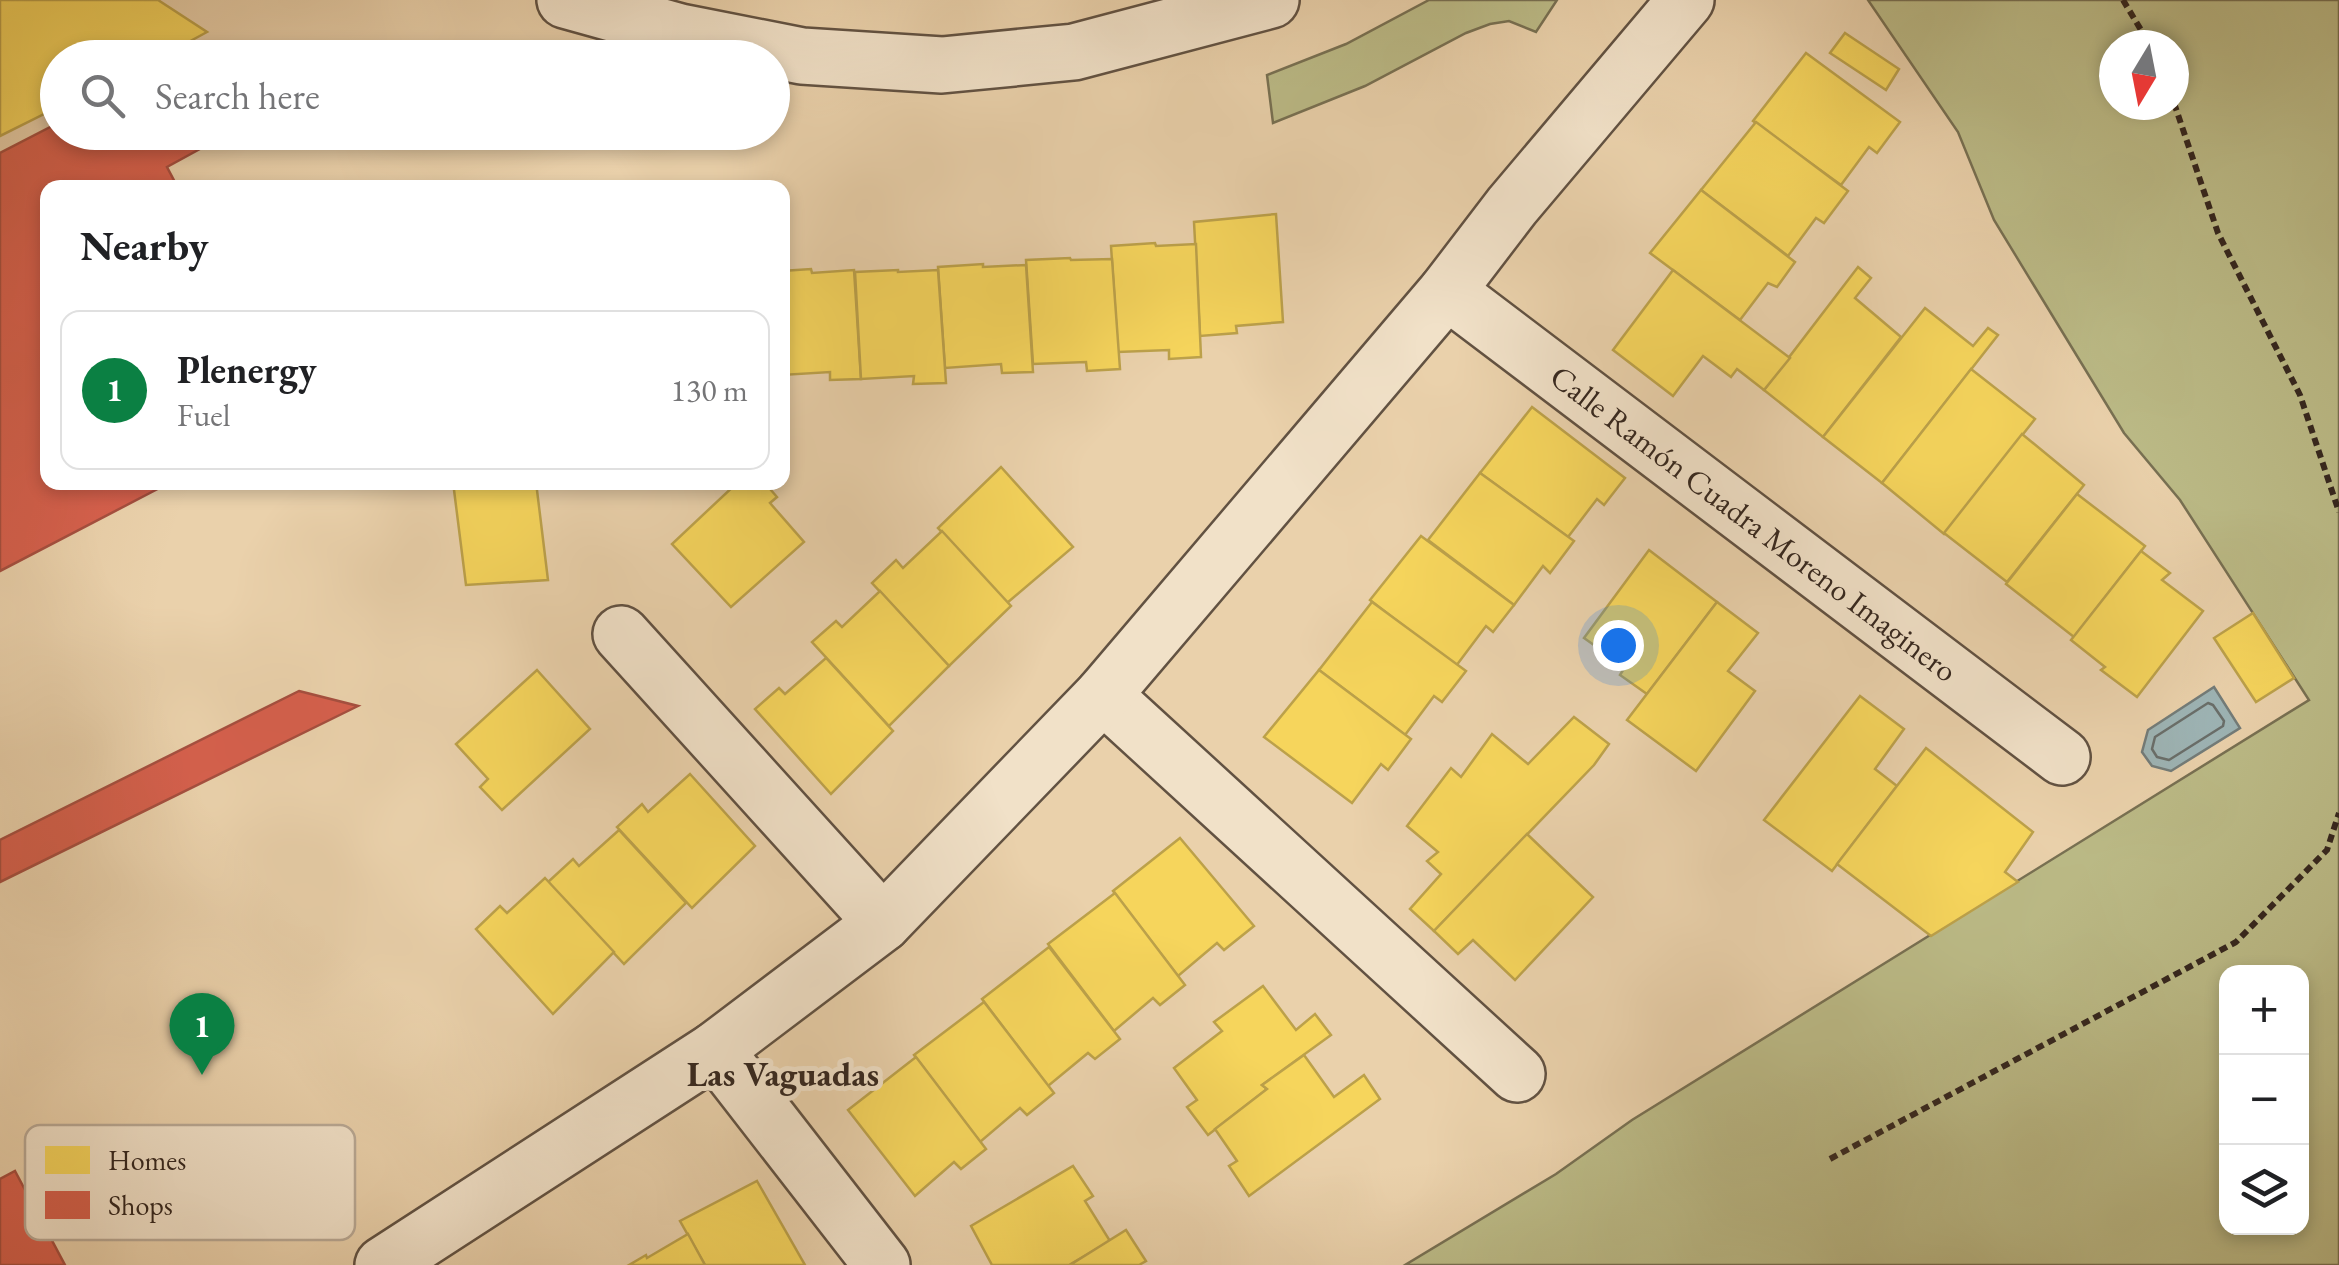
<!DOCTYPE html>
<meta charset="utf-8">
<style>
body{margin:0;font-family:"EB Garamond",serif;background:#f6f6f6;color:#202124}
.controls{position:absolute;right:30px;bottom:30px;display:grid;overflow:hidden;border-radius:20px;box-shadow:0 5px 15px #0003}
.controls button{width:90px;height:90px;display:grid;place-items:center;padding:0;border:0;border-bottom:2px solid #e0e0e0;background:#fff;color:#202124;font:50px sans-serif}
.compass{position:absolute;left:2099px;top:30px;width:90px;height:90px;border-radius:50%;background:#fff;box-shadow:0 5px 15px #0003;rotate:190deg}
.you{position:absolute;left:1618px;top:645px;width:35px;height:35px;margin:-25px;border:8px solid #fff;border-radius:50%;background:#1a73e8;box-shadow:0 0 0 15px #1a73e833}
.badge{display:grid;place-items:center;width:65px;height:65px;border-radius:50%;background:#0b8043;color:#fff;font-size:32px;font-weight:700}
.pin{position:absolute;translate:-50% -82px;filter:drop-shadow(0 2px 5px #0008)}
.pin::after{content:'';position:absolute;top:52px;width:35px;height:30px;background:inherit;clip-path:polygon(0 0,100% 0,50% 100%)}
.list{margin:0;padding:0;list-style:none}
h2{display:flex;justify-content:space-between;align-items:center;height:130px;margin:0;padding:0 40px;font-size:42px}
h2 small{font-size:32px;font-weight:400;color:#757577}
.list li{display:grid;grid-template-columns:65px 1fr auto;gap:30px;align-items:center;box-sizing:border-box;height:160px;margin:0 20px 20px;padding:0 20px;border:2px solid #e0e0e0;border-radius:20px}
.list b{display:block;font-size:38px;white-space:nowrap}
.list p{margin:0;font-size:32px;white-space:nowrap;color:#757577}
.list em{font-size:32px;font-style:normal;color:#757577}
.icon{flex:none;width:55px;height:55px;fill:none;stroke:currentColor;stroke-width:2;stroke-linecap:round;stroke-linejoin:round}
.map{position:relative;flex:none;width:2339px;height:1265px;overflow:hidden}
.search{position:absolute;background:#fff;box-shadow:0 5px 15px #0003;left:40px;top:40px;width:750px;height:110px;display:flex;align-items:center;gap:25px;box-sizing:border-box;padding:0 35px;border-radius:55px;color:#757577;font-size:38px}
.panel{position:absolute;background:#fff;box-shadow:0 5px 15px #0003;left:40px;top:180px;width:750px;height:310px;border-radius:20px}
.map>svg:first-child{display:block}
.green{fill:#bbba86;stroke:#787052;stroke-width:2.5;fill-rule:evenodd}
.water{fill:#9db4b5;stroke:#737c79;stroke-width:2.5}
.homes{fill:#f6d55c;stroke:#bca14a;stroke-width:2.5}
.shops{fill:#d6604d;stroke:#a64f3f;stroke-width:2.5}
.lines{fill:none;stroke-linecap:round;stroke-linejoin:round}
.shore{stroke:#696e6a;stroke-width:2.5}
.minor-casing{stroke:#625242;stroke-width:60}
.path{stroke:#35271f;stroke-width:6;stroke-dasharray:8 5;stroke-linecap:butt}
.minor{stroke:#f1e1c8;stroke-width:55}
.labels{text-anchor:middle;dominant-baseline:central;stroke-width:10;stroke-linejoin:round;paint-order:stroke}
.street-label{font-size:32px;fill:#35271f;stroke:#f1e1c8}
.neighbourhood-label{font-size:35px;font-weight:bold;fill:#35271f;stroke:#f1e1c8}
.key{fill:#f1e1c8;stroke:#b9a995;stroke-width:2.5}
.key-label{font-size:28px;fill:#35271f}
</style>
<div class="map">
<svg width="2339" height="1265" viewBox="0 0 2339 1265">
<rect width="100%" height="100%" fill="#ead1ab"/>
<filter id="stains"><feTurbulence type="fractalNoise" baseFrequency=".002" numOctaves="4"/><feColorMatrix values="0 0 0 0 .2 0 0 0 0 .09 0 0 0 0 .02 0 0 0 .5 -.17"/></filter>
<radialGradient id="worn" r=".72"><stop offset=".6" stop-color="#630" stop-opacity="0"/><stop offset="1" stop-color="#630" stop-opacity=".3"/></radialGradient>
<g class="green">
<polygon points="1429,0 1557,0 1536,32 1509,21 1490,24 1466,33 1365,86 1273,123 1267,75 1346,44"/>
<path d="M1868,0H2339V1265H1405L1556,1174L1632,1120L2309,700L2180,500L2124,433L1994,220L1958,132ZM2114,45H2174V105H2114ZM2226,972H2302V1228H2226Z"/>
</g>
<polygon class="water" points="2214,687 2240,728 2171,771 2152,766 2142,752 2148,730"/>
<g class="homes">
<polygon points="0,0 158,0 207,32 159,58 58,58 58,107 0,136"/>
<polygon points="1845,33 1899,69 1886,90 1830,53"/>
<polygon points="1806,53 1900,122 1877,153 1869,147 1841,185 1753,121"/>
<polygon points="1756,122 1848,191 1824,223 1816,218 1788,256 1701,190"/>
<polygon points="1701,190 1795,262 1777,287 1768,283 1740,320 1650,253"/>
<polygon points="1276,214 1283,322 1236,326 1237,333 1200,336 1194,222"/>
<polygon points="1155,243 1156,246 1196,244 1201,357 1169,359 1169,350 1118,352 1111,246"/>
<polygon points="1070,258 1071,260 1112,259 1120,369 1087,371 1086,362 1033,364 1026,260"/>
<polygon points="983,264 983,267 1026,265 1033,372 1002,373 1001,364 945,368 938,267"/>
<polygon points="1858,267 1871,278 1855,298 1901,337 1823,437 1764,390"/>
<polygon points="811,269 812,273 854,270 861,379 830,380 830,372 782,375 782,271"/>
<polygon points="898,270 898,272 938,270 946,383 913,384 914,376 861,379 855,272"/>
<polygon points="1673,270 1790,358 1764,390 1737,369 1731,377 1703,356 1673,396 1613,350"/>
<polygon points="1925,308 1973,346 1988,328 1998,335 1882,483 1823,437"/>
<polygon points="1971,369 2035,419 1944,534 1882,483"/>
<polygon points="1532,407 1625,478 1604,505 1597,499 1568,537 1480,473"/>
<polygon points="2022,434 2084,485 2007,582 1944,533"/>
<polygon points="1001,467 1073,547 1007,603 938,528"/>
<polygon points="1480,473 1574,541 1550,573 1543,566 1514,605 1428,540"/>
<polygon points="453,482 536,482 548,580 466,585"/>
<polygon points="738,482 764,482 777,497 770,503 804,542 731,607 672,544"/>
<polygon points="2077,494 2145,546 2074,637 2006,584"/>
<polygon points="942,531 1011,606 949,666 872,583 896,560 903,568"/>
<polygon points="1421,536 1514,605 1493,632 1486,626 1456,666 1370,600"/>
<polygon points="1649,550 1717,602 1647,694 1620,675 1625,667 1584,638"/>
<polygon points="2141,551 2170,573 2162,580 2203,611 2137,697 2101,670 2105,667 2071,640"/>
<polygon points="880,591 949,666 889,726 812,642 836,621 842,627"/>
<polygon points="1372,602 1466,671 1442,702 1434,696 1405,735 1319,670"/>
<polygon points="1717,602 1758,633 1728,671 1755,691 1696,771 1627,720"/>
<polygon points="2253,613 2294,678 2256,702 2214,638"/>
<polygon points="826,658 893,731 831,794 755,709 779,688 785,694"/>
<polygon points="537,670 590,729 502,810 480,787 488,779 456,744"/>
<polygon points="1319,670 1411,739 1388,770 1381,764 1352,803 1264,737"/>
<polygon points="1860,696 1904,729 1875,769 1897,786 1832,871 1764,820"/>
<polygon points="1574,717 1609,744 1594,765 1434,931 1410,909 1441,874 1427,861 1438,852 1407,826 1451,768 1461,777 1492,734 1528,764"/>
<polygon points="1926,748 2033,832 2005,872 2018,882 1931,936 1837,864"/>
<polygon points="690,774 755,846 692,908 617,827 642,804 648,812"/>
<polygon points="619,830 686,903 624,964 548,882 573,859 579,866"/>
<polygon points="1527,834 1593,897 1515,980 1473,940 1458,954 1434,931"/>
<polygon points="1180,838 1254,926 1224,950 1217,943 1178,976 1113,891"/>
<polygon points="545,878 614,952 553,1014 476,929 500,906 507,913"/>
<polygon points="1115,893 1185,985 1160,1005 1153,998 1114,1031 1048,944"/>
<polygon points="1049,947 1120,1039 1095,1059 1088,1053 1048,1086 982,999"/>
<polygon points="1263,986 1296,1030 1315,1014 1331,1035 1262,1085 1267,1089 1208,1135 1187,1107 1197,1100 1174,1068 1222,1031 1214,1022"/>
<polygon points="984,1002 1054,1093 1027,1115 1020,1108 980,1142 914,1055"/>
<polygon points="1304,1055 1334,1097 1364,1075 1380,1099 1249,1196 1229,1166 1237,1161 1215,1129 1267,1089 1262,1085"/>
<polygon points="916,1057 986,1149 961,1169 954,1162 915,1196 848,1110"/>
<polygon points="1073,1166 1093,1196 1085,1201 1110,1241 1069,1265 992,1265 971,1226"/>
<polygon points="757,1181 805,1265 705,1265 680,1221"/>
<polygon points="1126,1230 1146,1261 1139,1265 1070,1265"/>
<polygon points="688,1234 705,1265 629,1265 646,1255 647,1258"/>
</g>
<g class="shops">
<polygon points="58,123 58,132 231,132 167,167 178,188 48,188 48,482 171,482 0,571 0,153"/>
<polygon points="299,691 358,706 0,882 0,840"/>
<polygon points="15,1171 65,1265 0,1265 0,1179"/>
</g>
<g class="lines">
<polygon class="shore" points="2208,703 2213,705 2224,721 2223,726 2169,760 2157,757 2152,749 2155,737"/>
<defs>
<g id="minor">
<polyline points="565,0 680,32 802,56 942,65 1074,52 1271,0"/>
<path id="s1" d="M1447,291L2062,757"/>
<polyline points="621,634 883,923"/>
<polyline points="1103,695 1517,1074"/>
<polyline points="715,1050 882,1265"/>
<polyline points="383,1265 715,1050 883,923 1103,695 1447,291 1512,206 1686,0"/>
</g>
</defs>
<use href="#minor" class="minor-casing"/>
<g class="path">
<polyline points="2123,0 2150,45"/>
<polyline points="2174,103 2218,233 2300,395 2339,512"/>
<polyline points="1830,1159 2236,942 2327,850 2339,813"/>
</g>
<use href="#minor" class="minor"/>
</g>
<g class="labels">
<g class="street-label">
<text stroke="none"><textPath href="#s1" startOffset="385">Calle Ramón Cuadra Moreno Imaginero</textPath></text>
</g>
<g class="neighbourhood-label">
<text x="783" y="1073">Las Vaguadas</text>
</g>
</g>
<rect x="25" y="1125" width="330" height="115" rx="15" class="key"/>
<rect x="45" y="1146" width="45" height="28" fill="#f6d55c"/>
<rect x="45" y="1191" width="45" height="28" fill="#d6604d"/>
<g class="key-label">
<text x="108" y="1170">Homes</text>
<text x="108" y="1215">Shops</text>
</g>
<rect width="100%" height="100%" filter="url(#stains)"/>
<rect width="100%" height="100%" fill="url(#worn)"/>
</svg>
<div class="controls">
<button>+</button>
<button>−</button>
<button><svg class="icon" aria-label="layers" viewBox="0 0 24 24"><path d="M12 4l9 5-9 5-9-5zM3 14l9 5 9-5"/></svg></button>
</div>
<svg class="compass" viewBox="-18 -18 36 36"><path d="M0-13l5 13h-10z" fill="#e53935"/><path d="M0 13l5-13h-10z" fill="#757577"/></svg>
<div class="you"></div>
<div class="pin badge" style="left:202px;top:1075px">1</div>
<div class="search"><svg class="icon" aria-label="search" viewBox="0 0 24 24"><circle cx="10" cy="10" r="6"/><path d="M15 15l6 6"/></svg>Search here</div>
<section class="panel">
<h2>Nearby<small></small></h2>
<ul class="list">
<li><span class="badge">1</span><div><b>Plenergy</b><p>Fuel</p></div><em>130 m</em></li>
</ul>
</section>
</div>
